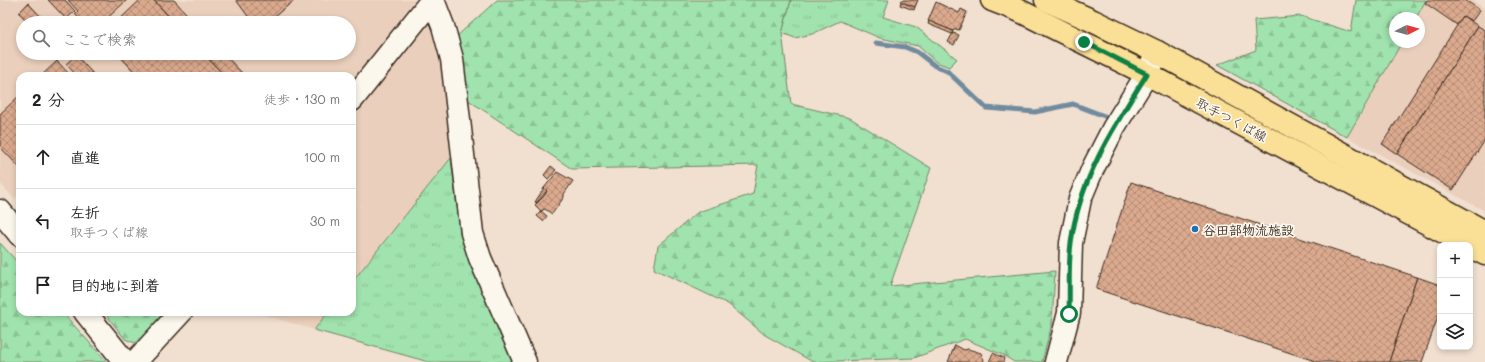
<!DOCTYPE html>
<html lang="ja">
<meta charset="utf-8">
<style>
body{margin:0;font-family:Mali,"Klee One",sans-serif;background:#f2f2f2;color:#222}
.controls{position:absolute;right:12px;bottom:12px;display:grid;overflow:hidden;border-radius:8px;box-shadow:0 2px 6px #0003}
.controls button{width:36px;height:36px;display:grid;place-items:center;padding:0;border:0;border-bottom:1px solid #e0e0e0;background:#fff;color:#222;font:20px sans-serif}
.compass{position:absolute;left:1389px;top:12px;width:36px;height:36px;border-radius:50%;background:#fff;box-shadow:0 2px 6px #0003;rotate:84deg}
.stop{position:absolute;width:12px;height:12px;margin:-9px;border:3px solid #0b8043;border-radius:50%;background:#fff}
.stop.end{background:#0b8043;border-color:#fff;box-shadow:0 1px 4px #0008}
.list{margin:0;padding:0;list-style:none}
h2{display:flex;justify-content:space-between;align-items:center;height:52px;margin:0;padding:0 16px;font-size:17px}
h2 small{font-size:13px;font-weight:400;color:#767676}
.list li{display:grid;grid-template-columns:26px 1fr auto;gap:12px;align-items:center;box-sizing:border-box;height:64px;padding:0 16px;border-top:1px solid #e0e0e0}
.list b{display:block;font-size:15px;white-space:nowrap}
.list p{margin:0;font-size:13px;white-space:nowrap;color:#767676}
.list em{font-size:13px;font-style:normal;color:#767676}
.icon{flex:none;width:22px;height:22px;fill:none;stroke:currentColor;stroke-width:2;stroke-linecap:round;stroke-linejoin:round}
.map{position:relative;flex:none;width:1485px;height:362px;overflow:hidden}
.search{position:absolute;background:#fff;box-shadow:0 2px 6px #0003;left:16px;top:16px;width:340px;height:44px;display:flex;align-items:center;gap:10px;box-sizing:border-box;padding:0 14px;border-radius:22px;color:#767676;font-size:15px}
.panel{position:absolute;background:#fff;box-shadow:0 2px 6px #0003;left:16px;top:72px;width:340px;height:244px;border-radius:12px}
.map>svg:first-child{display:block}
.built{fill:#ead0bc;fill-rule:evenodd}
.grass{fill:url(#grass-tufts);stroke:#6e8666}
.forest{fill:url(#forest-firs);stroke:#6e8666}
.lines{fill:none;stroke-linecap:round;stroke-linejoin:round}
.stream{stroke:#718b9e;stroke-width:5}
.building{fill:url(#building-cross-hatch);stroke:#3b2a1e}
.minor-casing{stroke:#3b2a1e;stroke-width:25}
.major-casing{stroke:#3b2a1e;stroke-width:25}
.minor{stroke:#fbf7ec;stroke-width:22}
.major{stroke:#fadf96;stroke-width:22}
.route{stroke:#0b8043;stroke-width:5}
.poi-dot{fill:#1f6fb2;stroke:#fbf7ec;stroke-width:1.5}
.labels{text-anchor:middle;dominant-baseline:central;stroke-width:3.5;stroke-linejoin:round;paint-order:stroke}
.street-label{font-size:13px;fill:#3b2a1e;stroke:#fbf7ec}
.poi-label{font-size:13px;font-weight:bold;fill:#3b2a1e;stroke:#fbf7ec;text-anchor:start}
</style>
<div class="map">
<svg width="1485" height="362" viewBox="0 0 1485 362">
<defs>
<pattern id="grass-tufts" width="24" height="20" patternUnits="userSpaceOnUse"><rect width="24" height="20" fill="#a0e3ae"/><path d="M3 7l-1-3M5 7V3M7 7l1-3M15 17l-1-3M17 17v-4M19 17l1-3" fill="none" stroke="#8bc395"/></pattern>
<pattern id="forest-firs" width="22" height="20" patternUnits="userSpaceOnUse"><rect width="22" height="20" fill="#a0e3ae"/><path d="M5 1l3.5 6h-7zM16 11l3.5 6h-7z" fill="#8bc395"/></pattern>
<pattern id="building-cross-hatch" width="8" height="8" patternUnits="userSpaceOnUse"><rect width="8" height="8" fill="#dbaa8e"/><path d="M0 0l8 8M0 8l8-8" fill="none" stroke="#b38b73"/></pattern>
</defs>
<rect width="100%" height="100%" fill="#f1e0d0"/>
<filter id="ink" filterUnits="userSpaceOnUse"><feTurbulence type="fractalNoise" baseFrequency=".025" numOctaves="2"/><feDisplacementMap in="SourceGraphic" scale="8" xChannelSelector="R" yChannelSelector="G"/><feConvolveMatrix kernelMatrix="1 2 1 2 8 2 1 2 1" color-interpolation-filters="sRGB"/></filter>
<g filter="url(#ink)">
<g class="built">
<path d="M0,0H415L413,7L352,83V76H20V193L14,199L0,183ZM23,23H349V53H23Z"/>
<polygon points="1426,0 1472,0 1485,9 1485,211 1347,137 1402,42 1419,42 1419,18 1416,18"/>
<polygon points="429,21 434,28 445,68 451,158 352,282 352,202 363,207 352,201 352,109"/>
<polygon points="255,312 328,312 314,330"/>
</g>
<g class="grass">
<polygon points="791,0 889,0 883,17 916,27 957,59 949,67 936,62 918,46 880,38 840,21 812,34 795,38 782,33"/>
<polygon points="451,158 457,207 473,266 519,362 429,362 314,330 328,312 352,312 352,282"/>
</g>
<g class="forest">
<polygon points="497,0 791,0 782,33 791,104 850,118 931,168 890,286 1055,271 1052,324 1042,362 1014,362 1003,355 965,339 914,358 813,362 765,335 728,304 654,269 658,246 698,212 753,194 758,165 572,169 465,98 456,37"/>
<polygon points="1356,0 1426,0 1416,18 1395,18 1395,42 1402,42 1347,137 1217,65 1256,50 1254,20 1301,16 1351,32"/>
<polygon points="0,243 20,265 20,312 62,312 107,362 0,362"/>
<polygon points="104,312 169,312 140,345 125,339"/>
</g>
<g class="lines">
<polyline class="stream" points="876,43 905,47 917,52 935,66 947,71 986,108 1035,112 1073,104 1107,117"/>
</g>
<g class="building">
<polygon points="48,0 65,0 75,11 66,19"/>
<polygon points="68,0 127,0 102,23 83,23 75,14 78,11"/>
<polygon points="140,0 154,0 175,23 116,23"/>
<polygon points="154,0 174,0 195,23 175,23"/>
<polygon points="236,0 295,0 266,23 253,23"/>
<polygon points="902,0 918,0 915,7 901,2"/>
<polygon points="1427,0 1465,0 1480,10 1472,21 1463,16 1457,25 1425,3"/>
<polygon points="901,2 915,7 914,10 900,5"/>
<polygon points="936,2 959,13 961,9 967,12 959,30 955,29 953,31 928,21"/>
<polygon points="28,3 47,23 29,23 19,13"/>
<polygon points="1463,16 1478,26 1397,154 1382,144"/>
<polygon points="929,21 953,31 952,34 928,24"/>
<polygon points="1478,26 1485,30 1485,140 1453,190 1397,154"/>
<polygon points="953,33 959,35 954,45 948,42"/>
<polygon points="117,53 203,53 225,76 138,76"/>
<polygon points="203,53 223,53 245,76 225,76"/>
<polygon points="76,55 95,76 77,76 66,64"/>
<polygon points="57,61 71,76 41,76"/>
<polygon points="20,95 20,168 0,147 0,114"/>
<polygon points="551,166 556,170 548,179 544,175"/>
<polygon points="557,172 573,181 564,194 564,197 552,214 545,209 541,211 535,205 544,196 547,191 544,188"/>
<polygon points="1131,182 1417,277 1389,362 1318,362 1096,289"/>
<polygon points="544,188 547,191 536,203 535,202"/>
<polygon points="541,211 547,216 543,221 537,216"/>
<polygon points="1417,277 1440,285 1440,311 1422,362 1389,362"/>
<polygon points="955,345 964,350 968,349 981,353 984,360 983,362 948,362"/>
<polygon points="993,353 1004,358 1003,362 989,362"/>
</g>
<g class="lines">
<defs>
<g id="minor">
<polyline points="433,0 443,26 452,59 472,233 480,258 525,362"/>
<polyline points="352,100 432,0"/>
<polyline points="0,211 20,235"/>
<polyline points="85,312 125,362"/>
<polyline points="135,362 181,312"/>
<polyline points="1056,362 1069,313 1071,243 1080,199 1093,168 1114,127 1147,74 1157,52"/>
</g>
<g id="major">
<polyline points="992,0 1018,10 1147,74 1468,245"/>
<polyline points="1046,0 1093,21 1157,52 1485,232"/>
<polyline points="1470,246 1485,254"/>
</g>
</defs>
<use href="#minor" class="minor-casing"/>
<use href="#major" class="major-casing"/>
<use href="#minor" class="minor"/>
<use href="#major" class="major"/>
</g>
</g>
<g class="lines" filter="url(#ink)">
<path class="route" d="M1069,314C1070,290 1068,266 1071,243C1079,180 1114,126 1147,74L1084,42"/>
</g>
<circle class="poi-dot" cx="1195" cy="229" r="4"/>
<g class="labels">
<g class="street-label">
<text transform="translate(1232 119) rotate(28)">取手つくば線</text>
</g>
<g class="poi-label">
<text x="1203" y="229">谷田部物流施設</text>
</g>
</g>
</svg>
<div class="controls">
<button>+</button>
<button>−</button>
<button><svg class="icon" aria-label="layers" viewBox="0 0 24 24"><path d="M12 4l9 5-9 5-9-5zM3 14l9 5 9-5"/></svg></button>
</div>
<svg class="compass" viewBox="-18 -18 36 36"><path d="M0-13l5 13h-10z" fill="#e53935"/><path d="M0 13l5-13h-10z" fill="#767676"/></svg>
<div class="stop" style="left:1069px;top:314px"></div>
<div class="stop end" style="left:1084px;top:42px"></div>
<div class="search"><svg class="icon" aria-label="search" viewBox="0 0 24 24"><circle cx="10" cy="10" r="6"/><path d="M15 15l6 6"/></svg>ここで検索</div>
<section class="panel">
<h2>2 分<small>徒歩 · 130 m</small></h2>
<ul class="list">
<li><svg class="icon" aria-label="ahead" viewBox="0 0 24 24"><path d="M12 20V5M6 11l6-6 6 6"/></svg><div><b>直進</b></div><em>100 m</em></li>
<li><svg class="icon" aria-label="left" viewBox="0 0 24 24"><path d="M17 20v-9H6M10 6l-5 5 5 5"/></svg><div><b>左折</b><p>取手つくば線</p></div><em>30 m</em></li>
<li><svg class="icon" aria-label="arrive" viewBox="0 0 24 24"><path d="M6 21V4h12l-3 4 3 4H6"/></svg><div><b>目的地に到着</b></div></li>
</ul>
</section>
</div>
